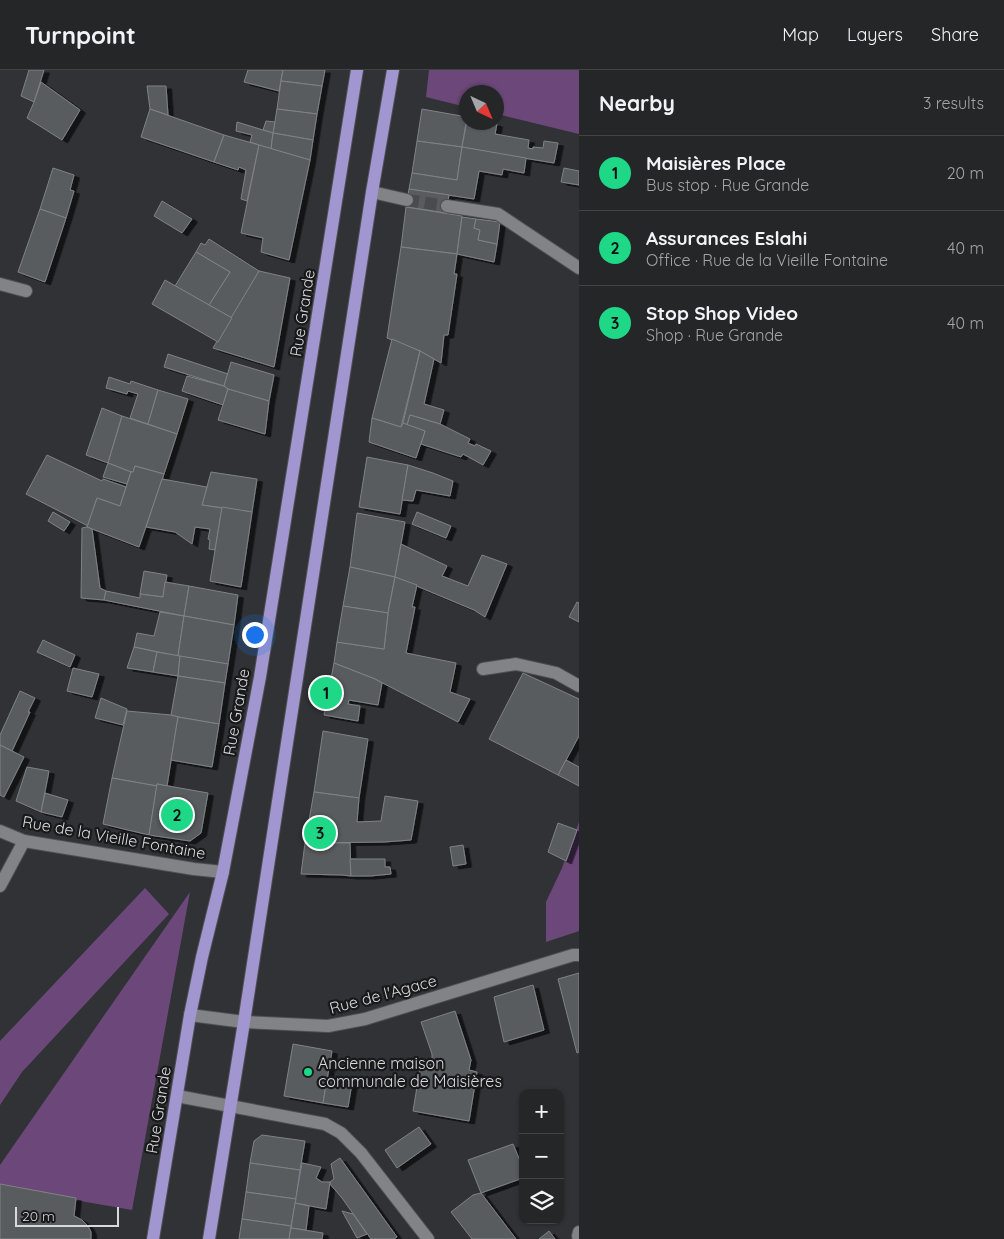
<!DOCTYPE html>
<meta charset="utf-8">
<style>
body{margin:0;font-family:Quicksand,sans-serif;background:#303234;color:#f1f3f6}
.controls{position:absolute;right:15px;bottom:15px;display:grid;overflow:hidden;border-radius:10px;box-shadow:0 1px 4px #0004}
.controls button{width:45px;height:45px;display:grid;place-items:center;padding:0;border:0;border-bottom:1px solid #414345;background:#242628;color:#f1f3f6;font:25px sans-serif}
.compass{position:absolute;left:459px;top:15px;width:45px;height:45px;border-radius:50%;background:#242628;box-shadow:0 1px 4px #0004;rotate:136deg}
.scale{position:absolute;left:15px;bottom:12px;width:104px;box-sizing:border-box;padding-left:5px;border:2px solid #d8d9db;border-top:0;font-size:14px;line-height:18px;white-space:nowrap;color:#d8d9db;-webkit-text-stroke:4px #19191b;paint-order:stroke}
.you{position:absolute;left:254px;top:564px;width:18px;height:18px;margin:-12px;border:4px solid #fff;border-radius:50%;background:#1a73e8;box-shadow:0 0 0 8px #1a73e833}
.badge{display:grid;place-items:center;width:32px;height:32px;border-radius:50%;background:#1fd887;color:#111;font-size:16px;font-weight:700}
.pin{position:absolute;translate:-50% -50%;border:2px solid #fff;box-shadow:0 1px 5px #0006}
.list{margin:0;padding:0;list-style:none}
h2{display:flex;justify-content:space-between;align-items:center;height:65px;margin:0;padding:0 20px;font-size:21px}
h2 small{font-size:16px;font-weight:400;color:#a3a5a8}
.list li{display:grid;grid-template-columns:32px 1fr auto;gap:15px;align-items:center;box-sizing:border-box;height:75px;padding:0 20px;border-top:1px solid #414345}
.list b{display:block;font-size:19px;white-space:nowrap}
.list p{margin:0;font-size:16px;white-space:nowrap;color:#a3a5a8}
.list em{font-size:16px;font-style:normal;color:#a3a5a8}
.icon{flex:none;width:28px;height:28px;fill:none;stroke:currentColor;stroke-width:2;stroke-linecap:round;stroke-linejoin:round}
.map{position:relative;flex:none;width:579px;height:1169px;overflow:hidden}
header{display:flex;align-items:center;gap:30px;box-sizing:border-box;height:70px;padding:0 25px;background:#242628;border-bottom:1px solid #414345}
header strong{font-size:24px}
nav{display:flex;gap:28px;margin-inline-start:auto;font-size:18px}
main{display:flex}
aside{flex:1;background:#242628}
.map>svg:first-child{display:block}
.green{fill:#6c487a}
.building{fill:#595c5f;stroke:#7f8286;filter:url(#shadow)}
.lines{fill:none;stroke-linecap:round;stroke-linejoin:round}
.minor-tunnel{stroke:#494b4e;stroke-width:12;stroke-dasharray:12 6;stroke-linecap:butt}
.minor-casing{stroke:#4e4f52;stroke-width:14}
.major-casing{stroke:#4e4f52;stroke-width:14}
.minor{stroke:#818387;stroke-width:12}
.major{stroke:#a196cf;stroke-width:12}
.poi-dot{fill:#1fd887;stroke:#19191b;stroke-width:2}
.labels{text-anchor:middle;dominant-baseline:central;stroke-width:4.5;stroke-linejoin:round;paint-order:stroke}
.street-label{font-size:16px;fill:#d8d9db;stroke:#19191b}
.poi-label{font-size:16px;fill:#d8d9db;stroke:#19191b;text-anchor:start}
</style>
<header>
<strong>Turnpoint</strong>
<nav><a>Map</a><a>Layers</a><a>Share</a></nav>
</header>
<main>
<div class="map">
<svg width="579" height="1169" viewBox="0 0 579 1169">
<defs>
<filter id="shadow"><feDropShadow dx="5.5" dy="3" stdDeviation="0" flood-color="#0009"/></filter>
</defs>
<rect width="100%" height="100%" fill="#303235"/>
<g class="green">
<polygon points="429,0 579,0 579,64 497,44 497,22 467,22 466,37 426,27"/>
<polygon points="579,752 579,861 546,872 546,832 562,798"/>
<polygon points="145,818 169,844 22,1002 0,1035 0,971"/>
<polygon points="190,822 132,1140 0,1117 0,1095"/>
</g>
<g class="building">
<polygon points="29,0 44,0 34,32 21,26"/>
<polygon points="248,0 283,0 279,21 244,12"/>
<polygon points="283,0 325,0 322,16 281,11"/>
<polygon points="281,11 322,16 317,44 277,39"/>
<polygon points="41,12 80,40 62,70 27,48 34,32"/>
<polygon points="147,16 166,16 168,45 150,39"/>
<polygon points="150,39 224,65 214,92 141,67"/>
<polygon points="277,39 317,44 313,70 273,63"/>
<polygon points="422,39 467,47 462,77 417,71"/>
<polygon points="467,50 467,52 489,52 497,54 495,64 529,70 528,78 533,79 533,77 543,78 544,71 558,73 554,93 505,85 462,77"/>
<polygon points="266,51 275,52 273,63 263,60"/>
<polygon points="237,52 273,63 271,79 250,72 252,65 236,61"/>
<polygon points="273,63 313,70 310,90 271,79"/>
<polygon points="224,65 259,75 247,131 241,129 246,100 239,97 238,100 214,92"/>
<polygon points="417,71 462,77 457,110 412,103"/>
<polygon points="259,75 310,90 289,190 261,182 263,168 241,163"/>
<polygon points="462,77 526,88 524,103 503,99 502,105 479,101 474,129 409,119 412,103 457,110"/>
<polygon points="53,98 74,105 70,120 74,121 66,148 40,139"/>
<polygon points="564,98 579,101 579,115 561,112"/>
<polygon points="409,119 449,125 446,143 406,137"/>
<polygon points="162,131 192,149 182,163 154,146"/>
<polygon points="406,137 462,146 457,184 401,177"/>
<polygon points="40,139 66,148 45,212 18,202"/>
<polygon points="462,147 476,149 474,158 480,160 478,170 497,174 494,192 457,184"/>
<polygon points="476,149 500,152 497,174 478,170 480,160 474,158"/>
<polygon points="209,169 259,201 232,248 209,235 230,202 196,182 201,173 205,175"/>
<polygon points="401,177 457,184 454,204 457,204 448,265 444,265 441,293 420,281 387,268"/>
<polygon points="196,182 230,202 209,235 175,216"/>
<polygon points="259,201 290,208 274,297 213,278"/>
<polygon points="165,210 232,248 218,272 152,234"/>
<polygon points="392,269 420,281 401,357 372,348"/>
<polygon points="420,281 434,289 424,334 444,340 440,354 410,345 407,355 403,353"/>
<polygon points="168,284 228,304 224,316 164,297"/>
<polygon points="231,292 274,305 269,331 228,319 224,316"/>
<polygon points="187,306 224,316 228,319 223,335 182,321"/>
<polygon points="109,307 130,314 131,311 158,320 148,354 130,348 138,324 128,321 127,324 106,318"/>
<polygon points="228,319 269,331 265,364 218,350"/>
<polygon points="158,320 188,329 177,364 148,354"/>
<polygon points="102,338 122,346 108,393 86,385"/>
<polygon points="410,345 440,354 470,369 468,373 475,376 476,374 491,381 483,395 463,384 461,387 421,374 425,361 407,355"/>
<polygon points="122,346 177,364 164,404 135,396 133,402 131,402 108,393"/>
<polygon points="372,348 401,357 403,353 425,361 416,388 369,372"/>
<polygon points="47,385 102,411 103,409 126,417 120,436 97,428 88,456 26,424"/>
<polygon points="367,387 408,395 400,444 359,437"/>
<polygon points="108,393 131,402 127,414 103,407"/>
<polygon points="408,395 433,403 453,411 450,426 416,420 413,431 402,430"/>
<polygon points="135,396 164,404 139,477 87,457 97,428 120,436 131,402 133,402"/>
<polygon points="211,402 257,409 252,442 202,435"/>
<polygon points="162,409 207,417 202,435 222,438 215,480 209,479 210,470 208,469 210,459 195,457 192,474 175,462 146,457"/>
<polygon points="222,437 252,442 241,517 210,511"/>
<polygon points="53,442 70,452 64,461 48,451"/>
<polygon points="417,442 451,456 446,468 412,454"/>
<polygon points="357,443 405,452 395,507 350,497"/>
<polygon points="87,457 92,459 100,518 106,521 104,530 81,528 82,458"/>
<polygon points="401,474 447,496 442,506 468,516 482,485 507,494 485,547 474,540 395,507"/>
<polygon points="350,497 395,507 388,543 343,536"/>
<polygon points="144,501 167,505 163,527 140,524"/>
<polygon points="395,507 417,515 412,537 415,537 406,583 456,593 450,622 470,629 458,652 375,609 334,593 337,572 384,579 388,543"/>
<polygon points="165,512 189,516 184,546 104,530 106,521 140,528 140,524 163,527"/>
<polygon points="189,516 238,525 234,555 184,546"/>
<polygon points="577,532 579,533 579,552 569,547"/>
<polygon points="343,536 388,543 384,579 337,572"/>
<polygon points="160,542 184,546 178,586 134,577 137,563 154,566"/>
<polygon points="184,546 234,555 228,594 178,586"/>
<polygon points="43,570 75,585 70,597 37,582"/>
<polygon points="134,577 157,582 153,602 127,598"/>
<polygon points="157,582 180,586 178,606 153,602"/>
<polygon points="180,586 228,594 225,613 178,606"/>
<polygon points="334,593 375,609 382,613 378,635 349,630 348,634 360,636 358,651 324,645"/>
<polygon points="73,598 99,604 92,627 67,621"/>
<polygon points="523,603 579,629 579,666 558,705 489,669"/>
<polygon points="178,606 225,613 219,654 178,647 171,645"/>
<polygon points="20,621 35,628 28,642 30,642 12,681 0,675 0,665"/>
<polygon points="101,628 127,639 123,655 95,648"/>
<polygon points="127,641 171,645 178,647 167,716 157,714 157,716 112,708"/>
<polygon points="178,647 219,654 212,697 171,690"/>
<polygon points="323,661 368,669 359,728 314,722"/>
<polygon points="0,675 24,687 4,727 0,725"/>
<polygon points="566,690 579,697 579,716 558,705"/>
<polygon points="27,697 49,701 41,742 16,731"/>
<polygon points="112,708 157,716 149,765 103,754"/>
<polygon points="157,714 208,723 201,763 190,771 149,765"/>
<polygon points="314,722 359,728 357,752 381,751 385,726 418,731 411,770 384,772 305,773"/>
<polygon points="45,723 68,730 62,747 41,742"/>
<polygon points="558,753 577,760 566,791 548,782"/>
<polygon points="305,773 350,773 351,806 342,805 301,804"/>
<polygon points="463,775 466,794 453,796 450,777"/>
<polygon points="350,789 385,789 385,797 390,797 391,804 370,806 351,806"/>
<polygon points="579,903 579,982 577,983 558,909"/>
<polygon points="533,915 544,960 504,972 494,927"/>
<polygon points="455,941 471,990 469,1000 477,1002 469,1051 413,1041 421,993 432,995 432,984 421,952"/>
<polygon points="293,974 332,981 323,1033 284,1026"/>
<polygon points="327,1009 352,1013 348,1037 323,1033"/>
<polygon points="419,1057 431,1074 397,1098 385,1080"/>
<polygon points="262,1065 305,1071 300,1100 250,1093 254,1071"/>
<polygon points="513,1074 523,1098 523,1108 481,1123 468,1090"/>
<polygon points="340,1088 397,1167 394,1169 371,1169 342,1128 330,1114 330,1112 334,1109 331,1094"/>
<polygon points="250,1093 300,1100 296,1129 246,1122"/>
<polygon points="302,1093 321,1097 316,1108 322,1112 330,1112 326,1139 295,1133"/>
<polygon points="0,1114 76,1128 74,1146 82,1150 88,1156 91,1162 91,1169 0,1169"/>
<polygon points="246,1122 296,1129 291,1156 242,1149"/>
<polygon points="481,1123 516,1169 472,1169 451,1142 473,1125"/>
<polygon points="295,1133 309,1136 306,1160 291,1158"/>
<polygon points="342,1141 353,1144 367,1164 357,1168"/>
<polygon points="242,1149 291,1156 289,1169 239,1169"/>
<polygon points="291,1158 323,1163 322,1169 289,1169"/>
<polygon points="549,1161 555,1169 539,1169"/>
</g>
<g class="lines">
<polyline class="minor-tunnel" points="407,130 447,136"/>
<defs>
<g id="minor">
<polyline points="372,122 407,130"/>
<polyline points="447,136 498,144 579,198"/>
<polyline points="0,214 26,221"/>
<polyline points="483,599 516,594 556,603 579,616"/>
<polyline points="0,761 24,771 194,799 223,802"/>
<polyline points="0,816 24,771"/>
<polyline points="190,945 244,952 328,956 365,949 573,885 579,885"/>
<polyline points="177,1026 325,1054 341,1063 361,1083 428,1169"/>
<polyline points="579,1162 578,1166 579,1168"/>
</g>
<g id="major">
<polyline points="153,1169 190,945 202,887 223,802 260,607 357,0"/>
<polyline points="209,1169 244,952 372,122 393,0"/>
</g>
</defs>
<use href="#minor" class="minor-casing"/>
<use href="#major" class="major-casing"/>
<use href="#minor" class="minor"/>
<use href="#major" class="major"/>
</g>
<circle class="poi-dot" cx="308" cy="1002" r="5"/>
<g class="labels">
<g class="street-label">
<text transform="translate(302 243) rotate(-81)">Rue Grande</text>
<text transform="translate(236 642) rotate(-80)">Rue Grande</text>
<text transform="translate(114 767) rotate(10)">Rue de la Vieille Fontaine</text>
<text transform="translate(383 924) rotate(-15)">Rue de l'Agace</text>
<text transform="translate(158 1040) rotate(-81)">Rue Grande</text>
</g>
<g class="poi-label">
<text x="318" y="993">Ancienne maison<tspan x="318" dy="18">communale de Maisières</tspan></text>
</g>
</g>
</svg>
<div class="controls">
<button>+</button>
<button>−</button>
<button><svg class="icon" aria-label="layers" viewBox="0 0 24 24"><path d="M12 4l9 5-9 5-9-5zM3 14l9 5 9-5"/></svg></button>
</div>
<svg class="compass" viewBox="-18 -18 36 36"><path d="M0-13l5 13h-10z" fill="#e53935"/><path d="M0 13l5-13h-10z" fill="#a3a5a8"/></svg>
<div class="scale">20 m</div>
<div class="you"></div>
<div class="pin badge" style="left:326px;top:623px">1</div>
<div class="pin badge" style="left:177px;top:745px">2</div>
<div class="pin badge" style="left:320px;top:763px">3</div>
</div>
<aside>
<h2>Nearby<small>3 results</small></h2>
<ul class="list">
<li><span class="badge">1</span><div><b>Maisières Place</b><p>Bus stop · Rue Grande</p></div><em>20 m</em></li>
<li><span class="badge">2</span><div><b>Assurances Eslahi</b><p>Office · Rue de la Vieille Fontaine</p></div><em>40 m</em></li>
<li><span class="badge">3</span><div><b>Stop Shop Video</b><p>Shop · Rue Grande</p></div><em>40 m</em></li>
</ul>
</aside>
</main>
